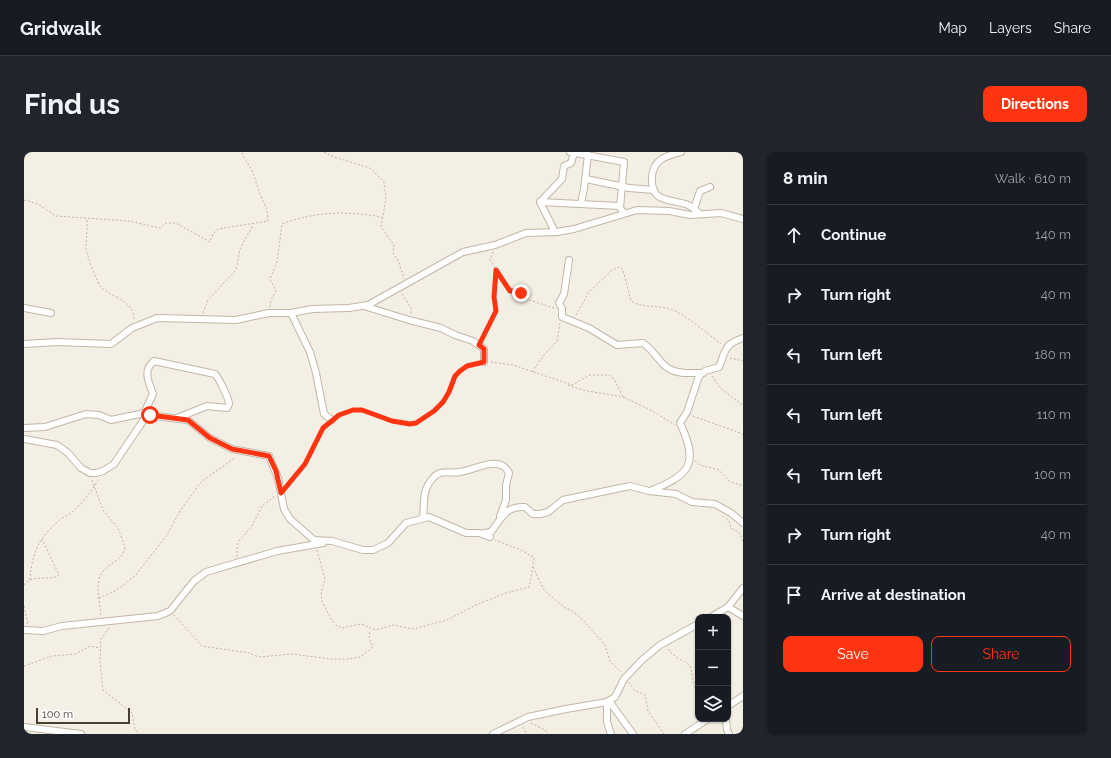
<!DOCTYPE html>
<meta charset="utf-8">
<style>
body{margin:0;font-family:Raleway,sans-serif;background:#20242c;color:#f1f3f6}
.controls{position:absolute;right:12px;bottom:12px;display:grid;overflow:hidden;border-radius:8px;box-shadow:0 1px 3px #0004}
.controls button{width:36px;height:36px;display:grid;place-items:center;padding:0;border:0;border-bottom:1px solid #363941;background:#171b24;color:#f1f3f6;font:20px sans-serif}
.scale{position:absolute;left:12px;bottom:10px;width:94px;box-sizing:border-box;padding-left:4px;border:2px solid #473f33;border-top:0;font-size:11px;line-height:14px;white-space:nowrap;color:#473f33;-webkit-text-stroke:3px #fff;paint-order:stroke}
.stop{position:absolute;width:12px;height:12px;margin:-9px;border:3px solid #ff3411;border-radius:50%;background:#fff}
.stop.end{background:#ff3411;border-color:#fff;box-shadow:0 1px 4px #0008}
.list{margin:0;padding:0;list-style:none}
h2{display:flex;justify-content:space-between;align-items:center;height:52px;margin:0;padding:0 16px;font-size:17px}
h2 small{font-size:13px;font-weight:400;color:#9ea1a6}
.list li{display:grid;grid-template-columns:26px 1fr auto;gap:12px;align-items:center;box-sizing:border-box;height:60px;padding:0 16px;border-top:1px solid #363941}
.list b{display:block;font-size:15px;white-space:nowrap}
.list em{font-size:13px;font-style:normal;color:#9ea1a6}
.actions{display:flex;gap:8px;padding:12px 16px}
.actions a{flex:1;padding:9px 0;border:1px solid #ff3411;border-radius:8px;text-align:center;font-size:14px;color:#ff3411}
.actions .main{background:#ff3411;color:#fff}
.icon{flex:none;width:22px;height:22px;fill:none;stroke:currentColor;stroke-width:2;stroke-linecap:round;stroke-linejoin:round}
.map{position:relative;flex:none;width:719px;height:582px;overflow:hidden;border-radius:8px}
header{display:flex;align-items:center;gap:24px;box-sizing:border-box;height:56px;padding:0 20px;background:#171b24;border-bottom:1px solid #363941}
header strong{font-size:19px}
nav{display:flex;gap:22px;margin-inline-start:auto;font-size:14px}
.intro{display:flex;align-items:center;justify-content:space-between;box-sizing:border-box;height:96px;padding:0 24px}
h1{margin:0;font-size:28px}
.button{padding:10px 18px;border-radius:8px;background:#ff3411;color:#fff;font-size:14px;font-weight:700}
main{display:flex;gap:24px;padding:0 24px}
aside{flex:1;background:#171b24;border-radius:8px;box-shadow:0 1px 3px #0004}
.map>svg:first-child{display:block}
.lines{fill:none;stroke-linecap:round;stroke-linejoin:round}
.street-casing{stroke:#c1b7a6;stroke-width:8}
.path{stroke:#c4b396;stroke-width:1;stroke-dasharray:2 2;stroke-linecap:butt}
.street{stroke:#fff;stroke-width:6}
.route{stroke:#ff3411;stroke-width:5}
</style>
<header>
<strong>Gridwalk</strong>
<nav><a>Map</a><a>Layers</a><a>Share</a></nav>
</header>
<div class="intro"><h1>Find us</h1><a class="button">Directions</a></div>
<main>
<div class="map">
<svg width="719" height="582" viewBox="0 0 719 582">
<rect width="100%" height="100%" fill="#f4efe4"/>
<g class="lines">
<defs>
<g id="street">
<polyline points="546,0 600,10 596,56 600,61"/>
<path d="M657,0C642,4 630,7 628,24C626,52 645,46 664,53C669,55 673,59 676,62"/>
<polyline points="562,27 605,36 630,38"/>
<polyline points="516,50 596,54"/>
<polyline points="557,51 560,37 564,3"/>
<polyline points="670,57 676,39 686,35"/>
<polyline points="531,80 516,50 538,27 540,14 547,11 550,1"/>
<path d="M545,108L540,142L535,151L538,157V165L565,176L593,193L619,191C628,197 632,205 639,212C649,223 666,221 679,221"/>
<polyline points="340,154 385,168 417,176 431,183 449,189 460,197 460,210"/>
<polyline points="0,156 27,161"/>
<polyline points="267,161 286,200 292,221 300,262 308,268"/>
<polyline points="0,192 33,190 87,192 108,176 133,166 212,168 245,161 267,161 288,157 325,156 344,153 439,100 471,93 502,81 533,80 550,77 613,58 645,59 666,63 697,61 719,67"/>
<path d="M120,267V261L129,242C125,230 118,219 130,209L191,222C195,226 205,247 205,252L203,256L183,254L153,266"/>
<polyline points="0,276 21,275 62,262 75,263 87,268 120,261"/>
<polyline points="0,287 33,293 44,301 57,316 66,321 72,321 79,319 90,312 123,263 164,268 186,286 208,297 245,304 254,326 260,357 266,367 290,388 308,389 339,398 349,398 364,391 382,371 405,365 442,381 455,381 466,385"/>
<path d="M626,339C665,323 676,313 656,271L663,260L675,224L681,219L695,215C702,198 700,192 719,186"/>
<path d="M399,366C401,350 397,338 410,325C417,317 427,322 436,320C451,318 476,302 485,321L482,333V348L476,364"/>
<path d="M460,381L467,380C478,366 481,354 501,355L509,362H516L524,360L539,348L606,334L625,339L652,342L668,350L691,352L707,361L719,371"/>
<polyline points="704,455 719,464"/>
<polyline points="687,465 704,455 719,436"/>
<polyline points="0,478 19,479 38,474 134,464 146,459 170,429 182,420 253,399 299,391"/>
<polyline points="585,549 609,582"/>
<polyline points="583,550 583,570 587,582"/>
<polyline points="704,554 719,544"/>
<polyline points="702,567 703,578 705,582"/>
<polyline points="0,575 57,582"/>
<polyline points="469,582 504,565 542,557 583,550 591,545 600,527 618,508 636,493 674,472"/>
<polyline points="661,582 684,567"/>
</g>
</defs>
<use href="#street" class="street-casing"/>
<g class="path">
<polyline points="300,0 310,5 346,16 360,30 362,47 357,75 370,93 369,101 375,110 380,127"/>
<polyline points="0,48 14,52 32,64 105,69 136,76 142,71 152,71 186,90 189,82 194,77 244,69 243,58 236,42 228,18 219,4 218,0"/>
<path d="M63,68C63,77 63,84 62,92C60,98 73,130 77,135C86,145 111,148 110,168"/>
<polyline points="469,100 466,108 486,139 494,139 505,148 530,156"/>
<polyline points="378,142 387,156 387,162"/>
<path d="M246,155L247,148L252,139L246,127L253,110L258,72C292,59 323,59 358,65"/>
<polyline points="179,161 184,148 212,118 216,97 229,73"/>
<path d="M552,163L565,140L588,118L595,115L599,118L607,149C618,156 633,153 646,157C661,162 684,182 697,192"/>
<polyline points="458,187 472,159 470,145 472,118"/>
<polyline points="706,206 719,209"/>
<polyline points="467,210 489,213 548,233 566,223 585,223 590,227 598,243 603,247 625,257 651,273"/>
<polyline points="508,220 520,203 533,189 536,171"/>
<polyline points="688,224 697,237 719,253"/>
<path d="M544,233C563,241 583,241 602,246"/>
<path d="M313,264C335,250 354,267 377,271C382,272 387,273 392,271C405,265 417,254 424,242C433,224 429,216 454,211"/>
<polyline points="669,264 719,282"/>
<polyline points="671,309 676,313 695,318 705,329 719,334"/>
<path d="M68,328L79,358L94,376L101,395C100,408 83,412 77,422C71,433 76,452 77,463"/>
<polyline points="261,334 281,312 294,284 303,272"/>
<polyline points="699,364 705,369 707,376 716,381 719,391"/>
<path d="M293,398L301,427L297,441L298,450L308,468L313,474L318,476L337,472L352,478L369,473L389,477L423,468L452,453L482,441L505,435C506,432 510,408 510,406L499,399L471,388"/>
<polyline points="213,405 213,396 215,389 228,374 238,354 251,344"/>
<polyline points="509,415 520,438 541,456 547,458 559,468 581,493 586,509 597,520"/>
<path d="M6,428C8,400 15,385 37,367C42,364 47,362 50,358C60,349 68,338 75,327"/>
<path d="M0,433C8,421 26,430 35,423L18,387"/>
<polyline points="75,446 93,438 111,424 142,384 158,356 177,330 212,305"/>
<polyline points="0,454 4,473"/>
<polyline points="150,463 178,494 225,501 235,505 268,502 307,507 324,507 336,505 349,495 345,486 346,478"/>
<polyline points="85,476 77,487 76,510 79,538 108,561 111,577 115,582"/>
<path d="M644,497C651,507 661,508 666,514C669,519 666,530 674,541"/>
<polyline points="0,514 28,504 51,502 66,494 76,496"/>
<polyline points="605,530 610,538 621,543 624,559 640,582"/>
<polyline points="507,571 521,578 524,582"/>
<polyline points="499,575 503,582"/>
</g>
<use href="#street" class="street"/>
</g>
<g class="lines">
<polyline class="route" points="126,263 164,268 186,286 208,297 245,304 252,319 257,341 281,312 299,276 315,263 329,258 338,258 368,269 386,272 392,271 410,259 419,250 425,240 431,224 436,219 443,214 460,210 460,197 455,193 472,159 470,145 472,118 486,139 494,139 497,141"/>
</g>
</svg>
<div class="controls">
<button>+</button>
<button>−</button>
<button><svg class="icon" aria-label="layers" viewBox="0 0 24 24"><path d="M12 4l9 5-9 5-9-5zM3 14l9 5 9-5"/></svg></button>
</div>
<div class="scale">100 m</div>
<div class="stop" style="left:126px;top:263px"></div>
<div class="stop end" style="left:497px;top:141px"></div>
</div>
<aside>
<h2>8 min<small>Walk · 610 m</small></h2>
<ul class="list">
<li><svg class="icon" aria-label="ahead" viewBox="0 0 24 24"><path d="M12 20V5M6 11l6-6 6 6"/></svg><div><b>Continue</b></div><em>140 m</em></li>
<li><svg class="icon" aria-label="right" viewBox="0 0 24 24"><path d="M7 20v-9h11M14 6l5 5-5 5"/></svg><div><b>Turn right</b></div><em>40 m</em></li>
<li><svg class="icon" aria-label="left" viewBox="0 0 24 24"><path d="M17 20v-9H6M10 6l-5 5 5 5"/></svg><div><b>Turn left</b></div><em>180 m</em></li>
<li><svg class="icon" aria-label="left" viewBox="0 0 24 24"><path d="M17 20v-9H6M10 6l-5 5 5 5"/></svg><div><b>Turn left</b></div><em>110 m</em></li>
<li><svg class="icon" aria-label="left" viewBox="0 0 24 24"><path d="M17 20v-9H6M10 6l-5 5 5 5"/></svg><div><b>Turn left</b></div><em>100 m</em></li>
<li><svg class="icon" aria-label="right" viewBox="0 0 24 24"><path d="M7 20v-9h11M14 6l5 5-5 5"/></svg><div><b>Turn right</b></div><em>40 m</em></li>
<li><svg class="icon" aria-label="arrive" viewBox="0 0 24 24"><path d="M6 21V4h12l-3 4 3 4H6"/></svg><div><b>Arrive at destination</b></div></li>
</ul>
<div class="actions"><a class="main">Save</a><a>Share</a></div>
</aside>
</main>
